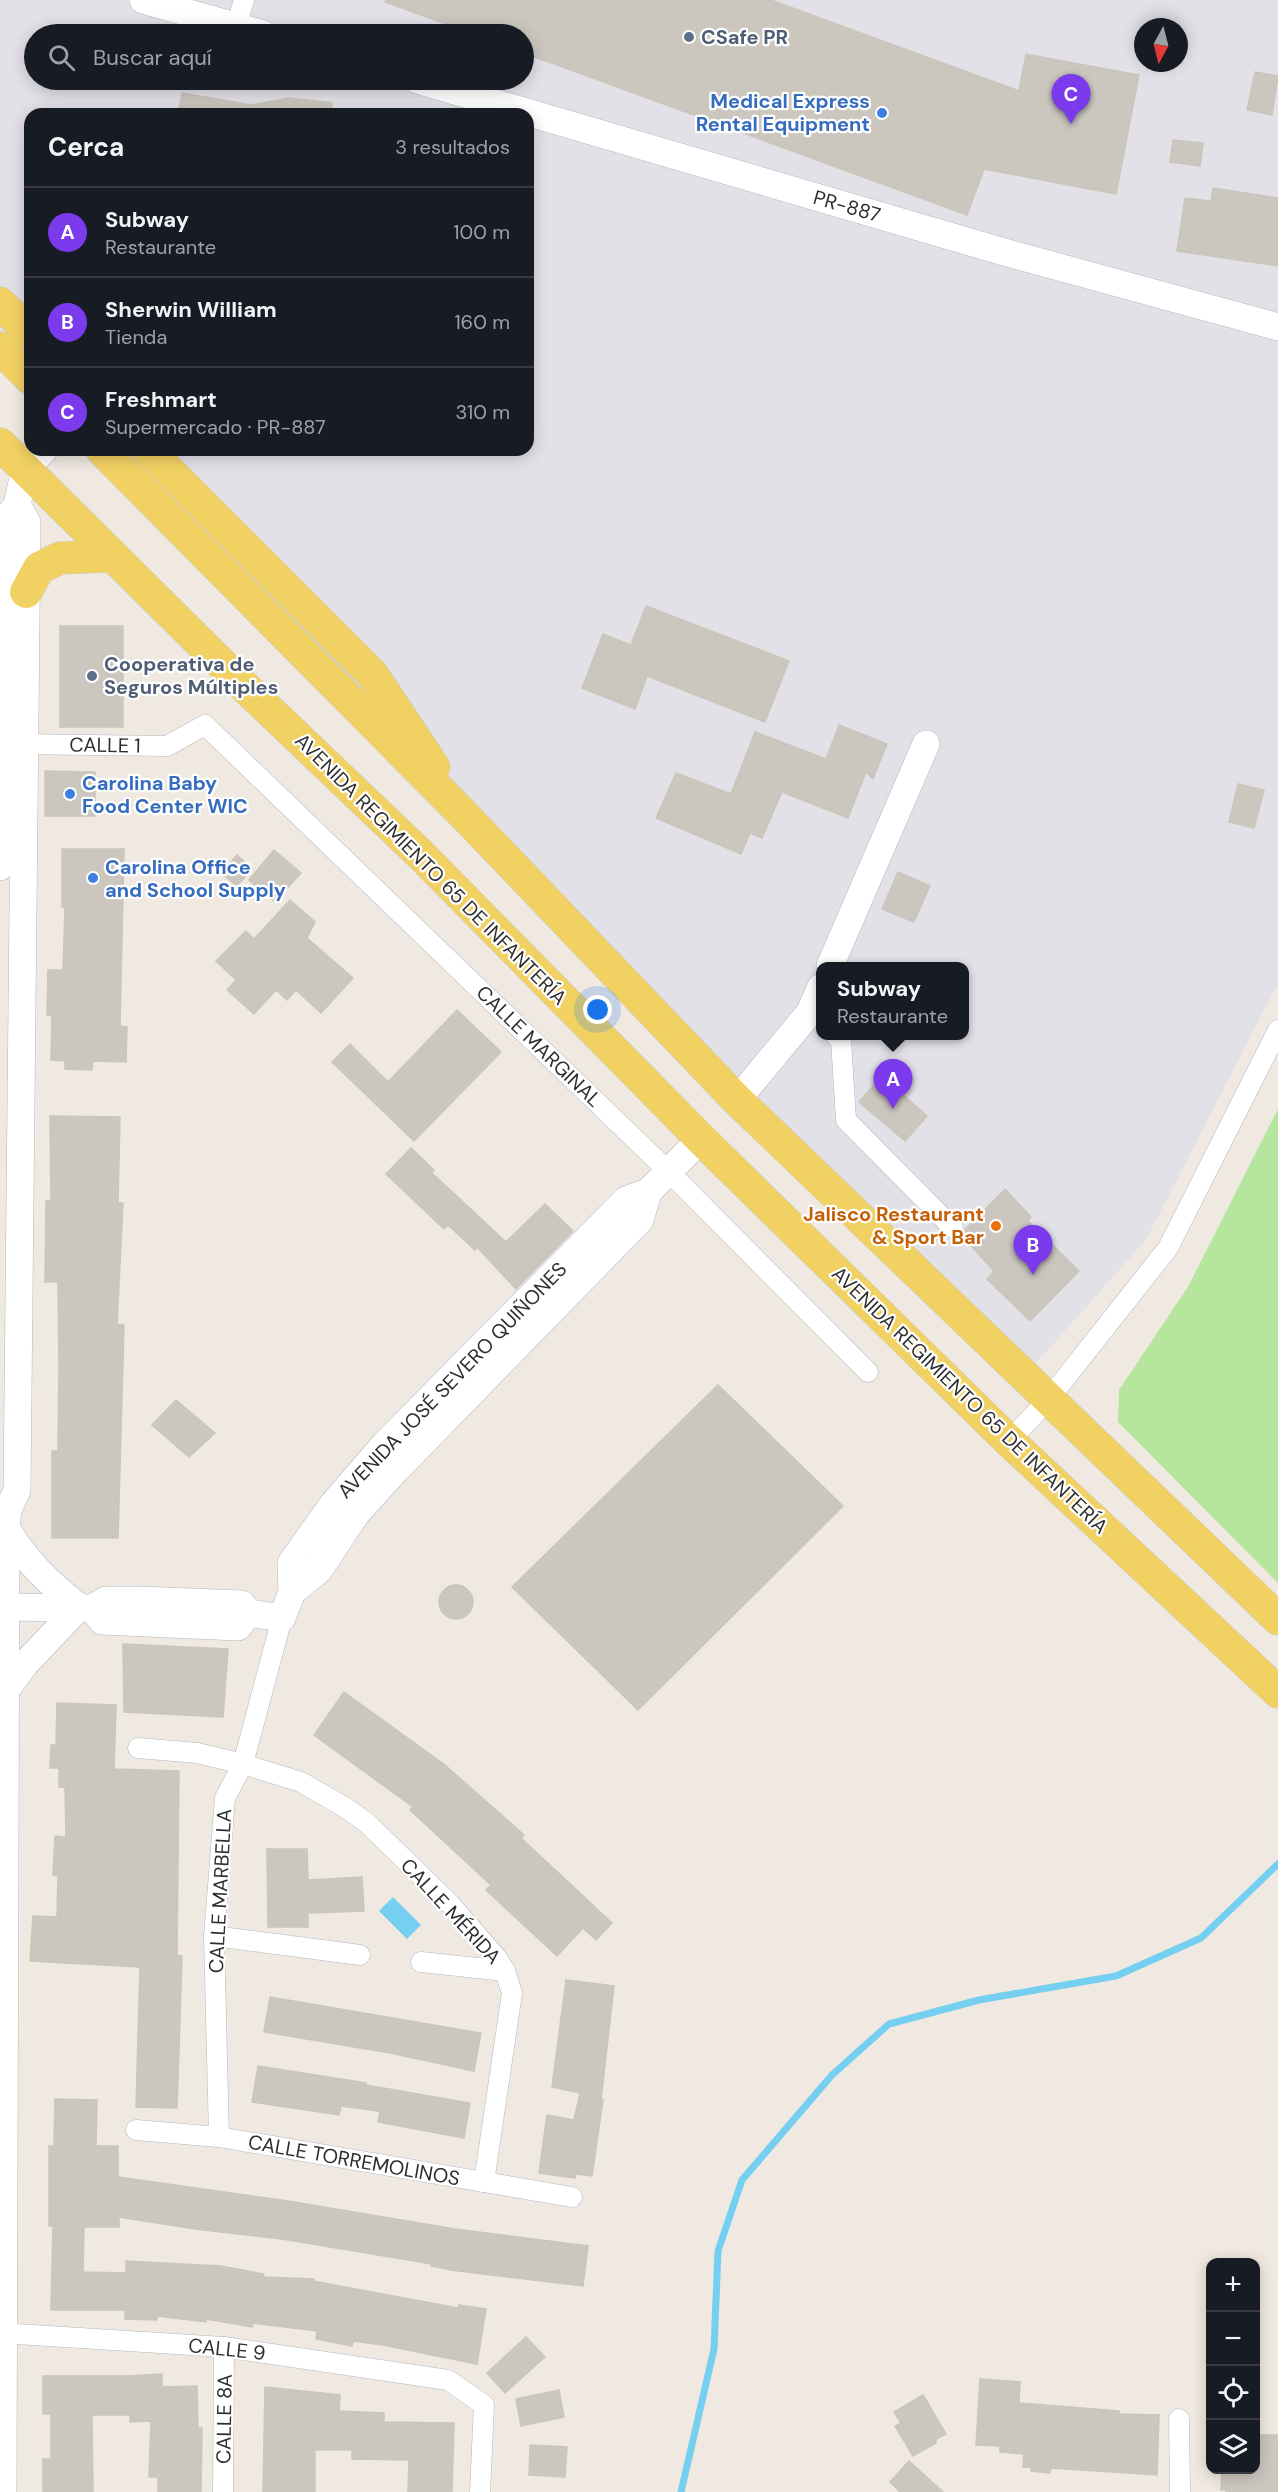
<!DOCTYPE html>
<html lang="es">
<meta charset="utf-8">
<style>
body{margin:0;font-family:"DM Sans",sans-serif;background:#242831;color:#f1f3f6}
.controls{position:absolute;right:18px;bottom:18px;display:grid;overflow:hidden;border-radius:12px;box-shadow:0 3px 15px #0003}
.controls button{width:54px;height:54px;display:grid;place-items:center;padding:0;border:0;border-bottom:2px solid #363941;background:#171b24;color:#f1f3f6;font:30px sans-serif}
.compass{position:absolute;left:1134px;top:18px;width:54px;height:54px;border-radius:50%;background:#171b24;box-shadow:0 3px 15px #0003;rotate:187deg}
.you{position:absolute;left:598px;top:1010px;width:21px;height:21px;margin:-15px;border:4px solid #fff;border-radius:50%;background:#1a73e8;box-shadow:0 0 0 9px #1a73e833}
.badge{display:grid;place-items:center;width:39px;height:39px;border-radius:50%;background:#7c3aed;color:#fff;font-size:20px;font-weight:700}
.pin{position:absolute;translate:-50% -50px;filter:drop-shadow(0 2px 3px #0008)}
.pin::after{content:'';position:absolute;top:32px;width:21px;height:18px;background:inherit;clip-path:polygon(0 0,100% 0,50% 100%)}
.popup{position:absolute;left:816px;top:962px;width:153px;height:78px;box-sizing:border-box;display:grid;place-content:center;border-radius:12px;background:#171b24;filter:drop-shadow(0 2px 4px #0005);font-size:20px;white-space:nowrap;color:#9ea1a6}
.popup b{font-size:22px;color:#f1f3f6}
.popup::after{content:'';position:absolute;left:50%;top:100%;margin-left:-12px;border:12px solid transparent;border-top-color:#171b24}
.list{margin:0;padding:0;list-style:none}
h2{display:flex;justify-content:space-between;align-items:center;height:78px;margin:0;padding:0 24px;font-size:26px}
h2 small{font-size:20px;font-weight:400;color:#9ea1a6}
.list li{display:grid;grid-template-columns:39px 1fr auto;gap:18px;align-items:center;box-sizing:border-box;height:90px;padding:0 24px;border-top:2px solid #363941}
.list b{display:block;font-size:22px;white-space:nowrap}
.list p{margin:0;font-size:20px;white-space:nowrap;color:#9ea1a6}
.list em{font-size:20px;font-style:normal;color:#9ea1a6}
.icon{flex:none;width:33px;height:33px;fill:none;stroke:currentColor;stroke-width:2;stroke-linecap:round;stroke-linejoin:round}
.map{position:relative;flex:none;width:1278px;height:2492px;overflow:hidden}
.search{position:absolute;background:#171b24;box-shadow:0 3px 15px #0003;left:24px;top:24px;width:510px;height:66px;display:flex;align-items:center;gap:15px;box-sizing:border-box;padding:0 21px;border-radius:33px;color:#9ea1a6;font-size:22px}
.panel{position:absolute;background:#171b24;box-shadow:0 3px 15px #0003;left:24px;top:108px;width:510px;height:348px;border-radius:18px}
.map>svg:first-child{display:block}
.industrial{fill:#e3e1e8;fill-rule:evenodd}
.green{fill:#b6e59e}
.water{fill:#75cff0}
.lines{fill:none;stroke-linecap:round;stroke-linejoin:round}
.stream{stroke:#75cff0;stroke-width:7}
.building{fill:#cbc7bf;stroke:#cbc5ba;stroke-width:1.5}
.street-casing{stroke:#b4b7c1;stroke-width:21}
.secondary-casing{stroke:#b4b7c1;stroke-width:28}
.primary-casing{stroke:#c9c9c9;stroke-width:33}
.street{stroke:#fff;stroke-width:20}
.secondary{stroke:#fff;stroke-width:27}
.primary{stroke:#f2d163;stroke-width:32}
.service-dot{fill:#5c6f8a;stroke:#fff;stroke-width:2}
.shop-dot{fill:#3f7fe0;stroke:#fff;stroke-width:2}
.food-dot{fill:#e8710a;stroke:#fff;stroke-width:2}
.labels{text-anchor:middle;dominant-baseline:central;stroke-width:4.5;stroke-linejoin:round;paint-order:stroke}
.service-label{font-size:20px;font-weight:bold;fill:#4e5e75;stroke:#fff;text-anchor:start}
.shop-label{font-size:20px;font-weight:bold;fill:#366cbe;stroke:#fff;text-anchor:start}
.street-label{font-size:20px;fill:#2e2e2e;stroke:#fff}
.food-label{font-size:20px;font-weight:bold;fill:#c56008;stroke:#fff;text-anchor:end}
</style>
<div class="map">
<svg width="1278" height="2492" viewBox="0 0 1278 2492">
<rect width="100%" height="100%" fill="#efe9e1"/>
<path class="industrial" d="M0,0H1278V983L1146,1240L1028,1372L93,450H528V114H30V387L0,358ZM1143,27H1179V63H1143ZM34,34H524V80H34ZM821,966H965V1036H821Z"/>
<polygon class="green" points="1278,1109 1278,1583 1118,1422 1119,1390 1189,1285"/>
<polygon class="water" points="393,1897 421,1925 407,1939 379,1911"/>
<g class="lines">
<polyline class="stream" points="681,2492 714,2349 718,2251 742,2180 832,2075 889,2024 979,2000 1116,1976 1201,1938 1278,1864"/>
</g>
<g class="building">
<polygon points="386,0 771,0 1019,91 1026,54 1139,75 1116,194 984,169 967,215 524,53 524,34 474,34 385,2"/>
<polygon points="1255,72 1278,76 1272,115 1247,110"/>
<polygon points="182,93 251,105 289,98 332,103 331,114 178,114"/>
<polygon points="1173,140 1203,143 1200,166 1170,162"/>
<polygon points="1213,188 1278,198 1278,266 1177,251 1185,198 1211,201"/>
<polygon points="646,606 789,661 765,722 647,676 635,709 582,688 603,634 631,645"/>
<rect x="60" y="626" width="63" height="101"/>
<polygon points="839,725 887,744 873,779 866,772 848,818 782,792 762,838 750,833 741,854 656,818 676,773 731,794 755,732 826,759"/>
<polygon points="45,771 95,772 95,816 45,816"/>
<polygon points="1238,784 1264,790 1254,828 1229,822"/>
<polygon points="62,849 124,849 120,1026 127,1027 126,1062 93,1061 92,1070 65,1069 65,1061 51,1060 52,1016 47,1015 48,970 63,970 65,907 62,907"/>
<polygon points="274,850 301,873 275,902 249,880"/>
<polygon points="237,855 252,869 237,886 221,873"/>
<polygon points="898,872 930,886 914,922 882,909"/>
<polygon points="290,900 315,922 307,938 353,978 321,1013 296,990 287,1000 276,990 254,1014 227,990 236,980 216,961 246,931 254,939"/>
<polygon points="457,1010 501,1052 414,1141 332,1062 350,1044 388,1082"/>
<polygon points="882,1076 927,1116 905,1141 859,1102"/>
<polygon points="50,1116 120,1117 118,1203 123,1203 117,1324 124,1325 118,1538 52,1538 52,1451 58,1451 59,1367 58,1282 45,1282 46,1201 51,1201"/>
<polygon points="411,1148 434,1170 432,1173 506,1242 545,1204 573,1231 516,1289 477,1247 475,1250 448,1225 444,1229 386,1174"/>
<polygon points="1005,1189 1031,1217 1028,1221 1079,1271 1030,1321 987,1279 994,1271 962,1236 965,1230"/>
<polygon points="718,1385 843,1506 638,1710 512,1587"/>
<polygon points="176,1400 215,1433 189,1457 152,1425"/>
<circle cx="456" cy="1602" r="17"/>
<polygon points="123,1644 228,1649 223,1717 124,1712"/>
<polygon points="344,1692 445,1765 524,1835 521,1838 612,1923 596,1940 583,1928 557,1956 486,1890 491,1885 410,1810 413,1807 314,1735"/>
<polygon points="57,1703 116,1705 114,1769 179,1771 177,1955 182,1956 177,2108 136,2107 140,1967 30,1961 33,1916 57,1917 58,1876 53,1875 55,1836 66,1837 65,1787 59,1787 59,1768 50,1768 51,1745 56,1745"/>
<polygon points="267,1849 307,1849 308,1880 362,1877 364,1911 308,1913 308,1927 268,1927"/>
<polygon points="566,1980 614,1986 601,2100 603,2100 592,2176 576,2174 575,2178 539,2173 547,2115 574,2120 580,2093 552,2087"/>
<polygon points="270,1997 481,2033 474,2071 390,2053 264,2032"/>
<polygon points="258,2066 366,2083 366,2085 470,2103 464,2138 378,2122 380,2113 378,2111 341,2106 339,2115 252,2102"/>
<polygon points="55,2099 97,2100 96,2146 118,2146 118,2177 288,2201 455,2229 588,2246 583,2286 451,2270 431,2266 432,2264 282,2239 195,2229 119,2217 119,2227 84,2227 83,2272 126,2273 126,2261 221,2266 264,2274 263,2277 314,2279 313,2281 458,2308 459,2305 486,2309 477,2364 383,2345 353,2341 352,2346 316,2339 317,2331 253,2323 252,2327 206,2319 206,2322 157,2316 157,2320 125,2319 125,2310 51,2310 53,2226 49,2226 49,2146 54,2146"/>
<polygon points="526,2337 545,2357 505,2393 487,2373"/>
<polygon points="162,2374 162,2387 197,2386 198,2428 202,2428 201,2492 158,2492 158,2477 149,2477 151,2421 130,2422 130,2415 92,2415 93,2492 43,2492 43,2459 51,2459 51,2414 43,2414 43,2376 128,2376"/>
<polygon points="980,2379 1020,2382 1019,2403 1119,2411 1119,2414 1159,2415 1157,2475 1051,2468 1050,2473 1031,2471 1031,2467 1023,2467 1024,2454 1000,2452 1000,2446 976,2445"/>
<polygon points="265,2387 340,2395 339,2411 384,2413 384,2422 454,2423 452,2492 408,2492 409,2460 352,2459 352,2450 315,2450 315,2492 263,2492"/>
<polygon points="559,2390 564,2417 521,2426 516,2399"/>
<polygon points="923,2395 946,2434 936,2439 936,2443 913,2456 895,2426 901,2423 894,2412"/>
<polygon points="1256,2435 1277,2435 1278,2492 1226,2492 1226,2490 1221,2490 1222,2469 1256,2469"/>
<polygon points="530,2445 567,2447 565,2477 529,2475"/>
<polygon points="909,2461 943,2492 900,2492 890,2482"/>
</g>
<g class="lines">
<defs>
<g id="street">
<polyline points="236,27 244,0"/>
<polyline points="12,744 167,746 205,725 667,1170 868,1372"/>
<polyline points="836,1036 841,1040 846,1120 953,1228"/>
<polyline points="1009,1441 1048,1400 1168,1248 1278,1030"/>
<polyline points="138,1748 197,1753 243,1764 301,1782 346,1808 367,1823 450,1904 496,1957 505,1971 512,1993 484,2182"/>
<polyline points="214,1936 360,1955"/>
<polyline points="421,1962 505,1971"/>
<polyline points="136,2130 219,2137 572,2197"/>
<polyline points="219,2137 214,1936 225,1798 243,1764 282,1618"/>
<polyline points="0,2333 224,2347 448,2380 484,2405 480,2492"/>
<polyline points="1179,2419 1180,2492"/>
<polyline points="223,2492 224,2347"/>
</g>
<g id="secondary">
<polyline points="143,0 263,34"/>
<polyline points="417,80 1004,252 1278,327"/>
<polyline points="0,867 4,744 4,521 17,505 25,469 44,450"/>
<polyline points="830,966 926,744"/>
<polyline points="737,1100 810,1012 821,987"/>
<polyline points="292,1592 319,1570 356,1514 396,1470 640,1220 648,1192"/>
<polyline points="0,1607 92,1608 106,1600 139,1600 242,1604 249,1613 282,1618 292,1592 291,1563 333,1504 384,1445 626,1200 648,1192 701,1139"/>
<polyline points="92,1608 102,1621 238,1627 249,1613"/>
<path d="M2,1685L6,1690L25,1664L79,1607C50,1584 24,1560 6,1527L5,1530"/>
<polyline points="3,2492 6,1527 8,1510 17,1490 27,522 17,505"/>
</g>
<g id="primary">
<polyline points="0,303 30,333"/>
<polyline points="0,348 30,378"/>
<polyline points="0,444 247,689 421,855 701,1139 1009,1441 1278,1692"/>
<polyline points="102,450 465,816 737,1100 1278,1619"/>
<polyline points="148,450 373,675 434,767"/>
<polyline points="26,592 39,568 60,558 113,556"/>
</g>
</defs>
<use href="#street" class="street-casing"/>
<use href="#secondary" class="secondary-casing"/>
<use href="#primary" class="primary-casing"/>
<use href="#street" class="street"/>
<use href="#secondary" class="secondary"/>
<use href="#primary" class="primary"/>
</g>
<g class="service-dot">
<circle cx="689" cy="37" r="6"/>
<circle cx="92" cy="676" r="6"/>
</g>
<g class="shop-dot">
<circle cx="882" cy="113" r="6"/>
<circle cx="70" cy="794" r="6"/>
<circle cx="93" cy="878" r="6"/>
</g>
<circle class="food-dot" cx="996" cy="1226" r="6"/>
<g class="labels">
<g class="service-label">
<text x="701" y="37">CSafe PR</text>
<text x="104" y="664">Cooperativa de<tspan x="104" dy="23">Seguros Múltiples</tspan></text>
</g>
<g class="shop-label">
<text x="870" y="101" text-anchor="end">Medical Express<tspan x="870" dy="23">Rental Equipment</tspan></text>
<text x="82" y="783">Carolina Baby<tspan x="82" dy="23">Food Center WIC</tspan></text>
<text x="105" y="867">Carolina Office<tspan x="105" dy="23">and School Supply</tspan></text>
</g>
<g class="street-label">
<text transform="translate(847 206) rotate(16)">PR-887</text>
<text transform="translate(105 745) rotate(1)">CALLE 1</text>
<text transform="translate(431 869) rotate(45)">AVENIDA REGIMIENTO 65 DE INFANTERÍA</text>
<text transform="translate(539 1046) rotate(44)">CALLE MARGINAL</text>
<text transform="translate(452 1380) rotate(-46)">AVENIDA JOSÉ SEVERO QUIÑONES</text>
<text transform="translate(970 1400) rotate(44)">AVENIDA REGIMIENTO 65 DE INFANTERÍA</text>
<text transform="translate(220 1891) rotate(-87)">CALLE MARBELLA</text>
<text transform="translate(451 1911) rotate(47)">CALLE MÉRIDA</text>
<text transform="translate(354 2160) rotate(10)">CALLE TORREMOLINOS</text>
<text transform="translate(227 2349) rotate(6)">CALLE 9</text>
<text transform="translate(224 2419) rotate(-89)">CALLE 8A</text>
</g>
<g class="food-label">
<text x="984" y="1214">Jalisco Restaurant<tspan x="984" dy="23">&amp; Sport Bar</tspan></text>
</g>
</g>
</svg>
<div class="controls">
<button>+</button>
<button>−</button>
<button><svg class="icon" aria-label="locate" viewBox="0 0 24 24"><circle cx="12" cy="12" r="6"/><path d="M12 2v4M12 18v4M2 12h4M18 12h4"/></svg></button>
<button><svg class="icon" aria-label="layers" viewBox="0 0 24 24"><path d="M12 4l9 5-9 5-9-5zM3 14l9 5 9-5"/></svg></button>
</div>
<svg class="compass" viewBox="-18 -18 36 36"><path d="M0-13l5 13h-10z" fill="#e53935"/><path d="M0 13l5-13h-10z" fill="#9ea1a6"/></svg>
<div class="you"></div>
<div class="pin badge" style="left:893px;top:1109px">A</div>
<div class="popup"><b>Subway</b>Restaurante</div>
<div class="pin badge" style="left:1033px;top:1275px">B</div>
<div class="pin badge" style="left:1071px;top:124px">C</div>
<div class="search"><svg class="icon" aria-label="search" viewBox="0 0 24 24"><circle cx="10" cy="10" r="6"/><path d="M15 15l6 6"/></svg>Buscar aquí</div>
<section class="panel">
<h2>Cerca<small>3 resultados</small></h2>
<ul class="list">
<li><span class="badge">A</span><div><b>Subway</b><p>Restaurante</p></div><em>100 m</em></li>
<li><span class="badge">B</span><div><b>Sherwin William</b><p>Tienda</p></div><em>160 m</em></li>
<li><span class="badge">C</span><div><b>Freshmart</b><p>Supermercado · PR-887</p></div><em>310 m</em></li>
</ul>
</section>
</div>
